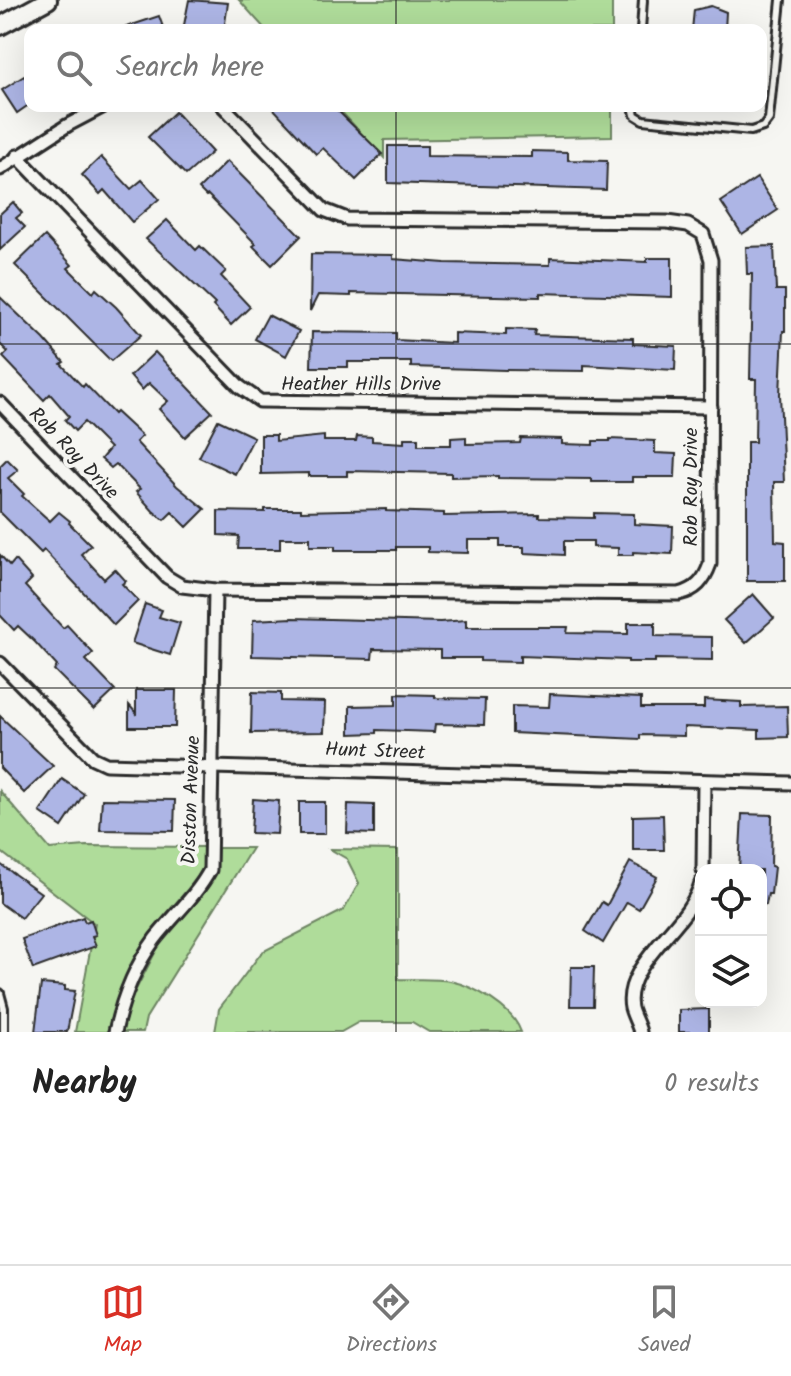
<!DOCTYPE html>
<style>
body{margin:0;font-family:Kalam,sans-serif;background:#f2f2f2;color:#222}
.controls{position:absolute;right:24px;bottom:24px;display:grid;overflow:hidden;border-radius:16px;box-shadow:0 8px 32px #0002}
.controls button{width:72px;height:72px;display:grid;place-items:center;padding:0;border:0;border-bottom:2px solid #e0e0e0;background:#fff;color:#222;font:40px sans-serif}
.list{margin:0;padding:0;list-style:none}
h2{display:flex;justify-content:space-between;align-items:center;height:104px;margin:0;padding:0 32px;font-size:34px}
h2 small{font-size:26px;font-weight:400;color:#767676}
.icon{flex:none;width:44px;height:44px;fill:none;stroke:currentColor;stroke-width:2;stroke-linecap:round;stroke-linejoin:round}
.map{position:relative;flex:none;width:791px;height:1032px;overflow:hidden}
.search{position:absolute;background:#fff;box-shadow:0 8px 32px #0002;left:24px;right:24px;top:24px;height:88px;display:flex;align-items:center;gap:20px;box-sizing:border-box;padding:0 28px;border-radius:16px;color:#767676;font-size:30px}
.sheet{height:232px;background:#fff}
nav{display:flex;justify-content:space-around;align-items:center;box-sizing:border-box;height:112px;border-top:2px solid #e0e0e0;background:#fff;font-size:22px;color:#767676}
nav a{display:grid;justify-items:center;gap:4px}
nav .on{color:#d93025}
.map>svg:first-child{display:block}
.green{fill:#afdc9a;stroke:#6d8462;stroke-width:2}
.building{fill:#adb5e5;stroke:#2b2b2b;stroke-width:2}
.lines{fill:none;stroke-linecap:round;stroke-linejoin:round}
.lane-casing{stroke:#2b2b2b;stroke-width:12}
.street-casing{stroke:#2b2b2b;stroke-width:17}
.secondary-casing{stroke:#2b2b2b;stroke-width:22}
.lane{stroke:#f6f6f2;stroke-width:6}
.street{stroke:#f6f6f2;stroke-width:11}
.secondary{stroke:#f6f6f2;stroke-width:16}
.grid{fill:none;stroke:#2b2b2b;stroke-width:2;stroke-opacity:0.55}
.labels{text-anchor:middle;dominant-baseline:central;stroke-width:8;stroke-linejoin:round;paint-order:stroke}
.street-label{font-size:20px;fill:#2b2b2b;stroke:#f6f6f2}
</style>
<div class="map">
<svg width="791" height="1032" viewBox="0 0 791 1032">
<rect width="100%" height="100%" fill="#f6f6f2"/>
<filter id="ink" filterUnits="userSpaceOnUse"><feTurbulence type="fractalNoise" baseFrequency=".0125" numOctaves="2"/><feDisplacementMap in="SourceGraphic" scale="16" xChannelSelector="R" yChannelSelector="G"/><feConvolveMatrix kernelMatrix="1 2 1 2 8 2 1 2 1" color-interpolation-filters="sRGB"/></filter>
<g filter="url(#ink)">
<g class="green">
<polygon points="239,0 612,0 612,30 266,30"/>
<polygon points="336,106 612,106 612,136 384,140 384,158"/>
<path d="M0,791L50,849L86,846L204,847L203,867L198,876C183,896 165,914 150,934C128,963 116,998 107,1032H75L95,924L0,851Z"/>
<polygon points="218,848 252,848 146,1018 143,1032 122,1032 131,999 158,947 201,897 216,874"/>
<path d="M330,849L398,850V979C415,980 434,978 450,981C474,986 513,1008 521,1032H429L412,1022H359L341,1032H215L219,1009L262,952L344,910L359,883L347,859Z"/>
</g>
<g class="building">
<polygon points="189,0 228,3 224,30 183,30"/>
<polygon points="711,6 726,12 725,30 692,30 694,10"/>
<polygon points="159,16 164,30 123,30 123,28"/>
<polygon points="24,76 30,85 30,104 17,113 2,90"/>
<polygon points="271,106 333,106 382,154 356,180 323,148 316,154"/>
<polygon points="175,112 212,152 186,175 148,137"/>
<polygon points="388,146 427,146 427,156 532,157 532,151 568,152 568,160 607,161 606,190 388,183"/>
<polygon points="101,157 131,189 142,180 159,199 132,222 104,190 100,194 82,175"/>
<polygon points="227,161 301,236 272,265 253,246 256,244 208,195 206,196 199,189"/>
<polygon points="757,178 778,210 742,234 721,202"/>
<polygon points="13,202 22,213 16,218 25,227 0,250 0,214"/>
<polygon points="167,220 196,250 200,246 226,271 221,276 250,307 231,325 213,306 215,304 146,239"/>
<polygon points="45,236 72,265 68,268 93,293 96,289 116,307 141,335 111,361 15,265"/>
<polygon points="774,246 776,290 785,290 785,331 783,331 780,394 784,482 774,482 775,541 785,542 785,581 747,581 747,442 755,442 756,379 750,379 752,274 747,274 746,247"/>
<polygon points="311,254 393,255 393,259 445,263 550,265 550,258 647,262 647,258 672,258 672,297 540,293 540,297 351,293 351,296 318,295 310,311"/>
<polygon points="0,297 44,339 64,362 61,364 83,387 85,384 114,414 116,412 142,436 136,442 177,486 205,509 187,527 172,512 164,520 153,511 136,492 140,489 116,464 111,468 101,459 110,448 84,422 75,431 65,420 69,416 50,394 44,400 3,357 8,352 0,344"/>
<polygon points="268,315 299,331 286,356 255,339"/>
<polygon points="506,329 535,330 534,335 633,338 633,344 676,346 675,370 584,365 584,371 505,370 411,367 411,362 348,362 348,367 311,367 312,332 396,333 396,340 454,343 454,333 506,335"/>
<polygon points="155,352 212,412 185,437 159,409 168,401 149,383 142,390 130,376"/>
<polygon points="218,420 254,437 235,474 199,457"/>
<polygon points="261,435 276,435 276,441 324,436 324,441 356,441 357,436 372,437 372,441 404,443 404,438 418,438 418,445 451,445 451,438 466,437 466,444 520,443 521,438 562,439 562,444 593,445 593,441 610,441 610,439 655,441 655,453 676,454 675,477 632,477 632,482 592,482 592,479 498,478 498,476 451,477 451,473 347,471 347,476 309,476 309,473 261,474"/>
<polygon points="7,459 18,470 8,478 24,494 22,496 50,521 59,512 70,521 69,523 91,545 81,554 104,579 115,569 126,581 122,584 138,601 114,625 44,550 41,553 0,512 0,466"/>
<polygon points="265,509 301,509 301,511 386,509 386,511 444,513 444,516 539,514 539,517 594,518 594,513 634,514 634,524 673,526 672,554 633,552 633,555 618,555 618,548 593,547 593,541 564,541 564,555 524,553 524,547 500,547 500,540 468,540 468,553 428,552 428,547 396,547 396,550 335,550 335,546 310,546 310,538 280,538 280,549 238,549 239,536 218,535 218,511 265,512"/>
<polygon points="0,555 10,566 15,560 32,579 25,586 63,628 67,625 93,653 86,660 115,690 94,710 54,670 57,666 35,642 18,626 14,630 0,615"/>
<polygon points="753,594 774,618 746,643 724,620"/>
<polygon points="145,604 162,610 159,617 180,623 170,655 132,643"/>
<polygon points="293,618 440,622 466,620 466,627 568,627 567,633 628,634 628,623 655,623 655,636 712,637 712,660 655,659 655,662 628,662 628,660 520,656 520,662 480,661 480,658 440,658 440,650 373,649 372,659 252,656 253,620"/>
<polygon points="136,690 176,690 175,727 129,727 129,705 136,713"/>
<polygon points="252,692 281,693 281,701 325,702 324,732 251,733"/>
<polygon points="396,694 435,695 435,698 485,699 484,725 435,724 434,732 377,730 377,733 350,734 350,706 396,705"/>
<polygon points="550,694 641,698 641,708 704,708 704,700 741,702 741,707 787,706 788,737 759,738 759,730 684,727 684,736 640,735 640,739 512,733 512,706 549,707"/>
<polygon points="0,716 53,766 24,793 0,768"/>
<polygon points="62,779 84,794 62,827 40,812"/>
<polygon points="102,799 175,800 174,831 100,830"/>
<polygon points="253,799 279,801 277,834 251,833"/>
<rect x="299" y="802" width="26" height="32"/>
<polygon points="348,804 374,805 374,834 347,833"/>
<polygon points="742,814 772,815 771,866 774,867 771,894 768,894 766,905 761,905 761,870 739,870"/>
<polygon points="663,815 664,850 633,850 633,816"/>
<polygon points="630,862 657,877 639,909 627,902 603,943 585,931 602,902 607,905"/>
<polygon points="0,864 41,893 21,918 0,903"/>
<polygon points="83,917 85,922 91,920 96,935 92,936 96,946 33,969 22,939"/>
<polygon points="571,967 594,967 593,1006 570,1006"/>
<polygon points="41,984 65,986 65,990 75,991 67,1032 35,1032"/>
<polygon points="709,1009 709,1032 679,1032 679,1010"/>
</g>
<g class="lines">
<defs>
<g id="lane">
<polyline points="641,30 643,0"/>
<polyline points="633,106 635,115 643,120 751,131 763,127 769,119 781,0"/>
<polyline points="0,993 4,1008 4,1032"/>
</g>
<g id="street">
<polyline points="17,156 240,387 260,401 711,407"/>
<polyline points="0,169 68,125 104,106"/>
<path d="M0,403L167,577L182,586L215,590L679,594C696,590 704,581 710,564L711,260L703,234L688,225L667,222L347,219L324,210L223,106"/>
<polyline points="0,663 93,758 106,764 791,783"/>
<polyline points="703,870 704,781"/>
<path d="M115,1032C122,1000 135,966 155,939C173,916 196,896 210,870L215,590"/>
<path d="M640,1032C638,1024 633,1016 631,1008C622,964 690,925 701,883"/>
</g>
<polyline id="secondary" points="0,26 48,0"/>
</defs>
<use href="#lane" class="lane-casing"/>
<use href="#street" class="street-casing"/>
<use href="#secondary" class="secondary-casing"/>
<use href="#lane" class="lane"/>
<use href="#street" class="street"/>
<use href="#secondary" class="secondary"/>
</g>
</g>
<path class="grid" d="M396,0V30M396,106V1032M0,344H791M0,688H791"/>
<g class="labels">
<g class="street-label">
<text x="361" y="385">Heather Hills Drive</text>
<text transform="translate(73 454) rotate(46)">Rob Roy Drive</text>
<text transform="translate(692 487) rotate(-90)">Rob Roy Drive</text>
<text transform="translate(375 752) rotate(2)">Hunt Street</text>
<text transform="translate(192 800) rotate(-88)">Disston Avenue</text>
</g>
</g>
</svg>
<div class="controls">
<button><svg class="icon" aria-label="locate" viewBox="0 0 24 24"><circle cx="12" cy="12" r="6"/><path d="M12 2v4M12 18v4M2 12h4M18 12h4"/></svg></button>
<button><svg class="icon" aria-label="layers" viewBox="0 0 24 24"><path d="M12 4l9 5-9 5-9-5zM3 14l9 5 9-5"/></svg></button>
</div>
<div class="search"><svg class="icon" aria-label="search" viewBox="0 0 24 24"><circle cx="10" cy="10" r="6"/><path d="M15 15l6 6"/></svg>Search here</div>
</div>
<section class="sheet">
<h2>Nearby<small>0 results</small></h2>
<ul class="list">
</ul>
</section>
<nav>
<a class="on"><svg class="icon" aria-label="map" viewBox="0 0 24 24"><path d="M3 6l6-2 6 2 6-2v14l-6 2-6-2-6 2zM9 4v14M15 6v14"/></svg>Map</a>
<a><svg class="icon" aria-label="directions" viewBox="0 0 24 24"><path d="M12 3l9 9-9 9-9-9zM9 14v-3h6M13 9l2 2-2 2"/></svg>Directions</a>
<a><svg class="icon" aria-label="saved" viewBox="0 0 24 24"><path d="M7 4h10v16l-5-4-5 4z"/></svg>Saved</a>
</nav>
